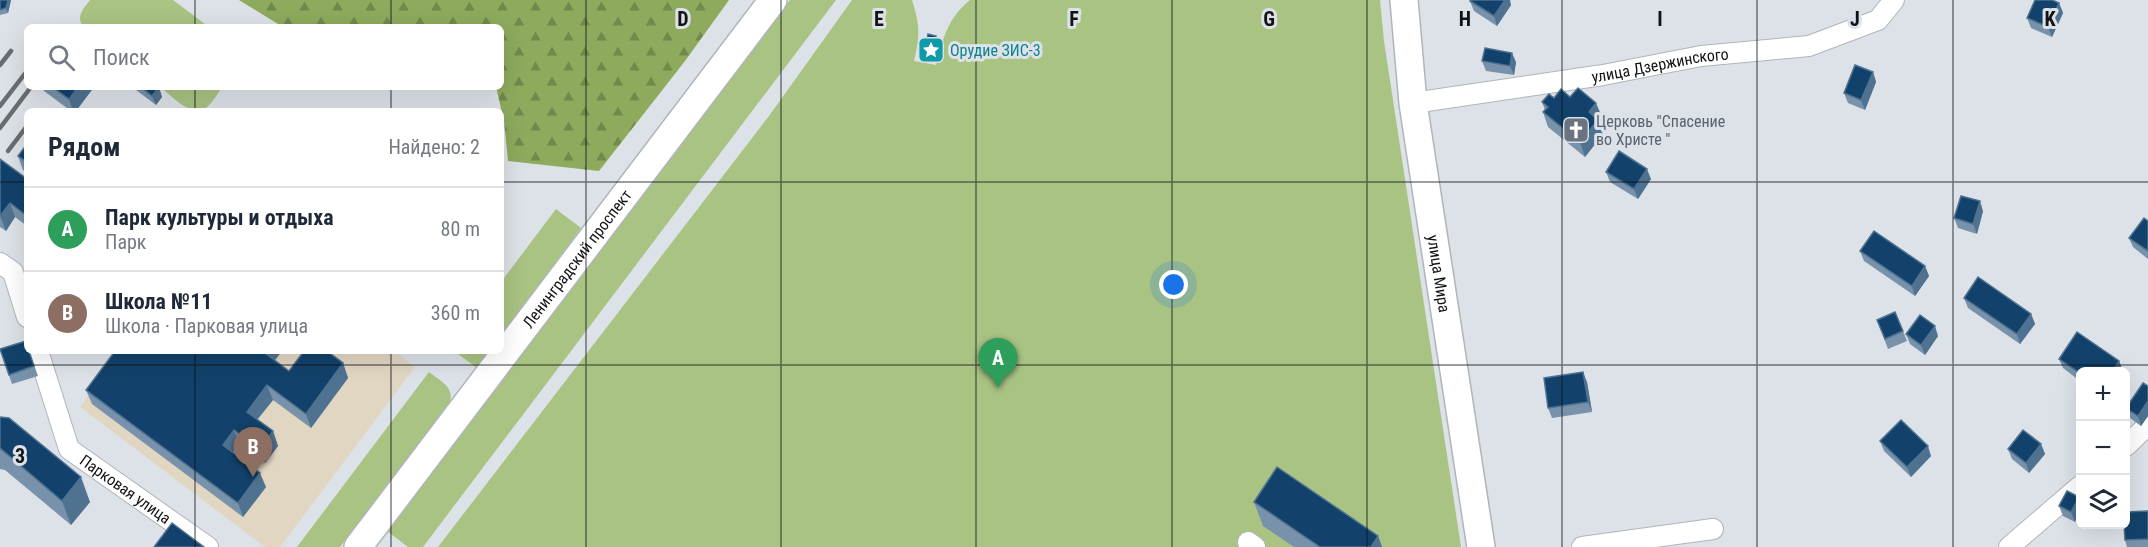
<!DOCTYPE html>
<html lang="ru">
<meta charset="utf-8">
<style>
body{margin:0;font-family:"Roboto Condensed",sans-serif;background:#f2f2f3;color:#1f2937}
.controls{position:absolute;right:18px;bottom:18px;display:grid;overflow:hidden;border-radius:9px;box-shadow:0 6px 24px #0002}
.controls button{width:54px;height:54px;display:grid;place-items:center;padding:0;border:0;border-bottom:2px solid #e0e1e3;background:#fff;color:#1f2937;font:30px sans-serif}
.you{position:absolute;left:1174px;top:285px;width:21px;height:21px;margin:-15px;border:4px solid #fff;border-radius:50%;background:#1a73e8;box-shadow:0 0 0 9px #1a73e833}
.badge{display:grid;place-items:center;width:39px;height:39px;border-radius:50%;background:#d93025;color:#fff;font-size:20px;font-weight:700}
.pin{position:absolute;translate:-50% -50px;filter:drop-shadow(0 2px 3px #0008)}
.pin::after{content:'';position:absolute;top:32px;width:21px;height:18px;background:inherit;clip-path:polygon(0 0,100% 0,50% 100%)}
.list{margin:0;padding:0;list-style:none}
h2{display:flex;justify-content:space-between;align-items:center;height:78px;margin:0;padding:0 24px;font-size:26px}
h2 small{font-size:20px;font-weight:400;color:#747a83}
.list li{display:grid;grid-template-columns:39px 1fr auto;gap:18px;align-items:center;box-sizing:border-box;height:84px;padding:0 24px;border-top:2px solid #e0e1e3}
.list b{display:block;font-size:22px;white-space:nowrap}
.list p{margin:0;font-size:20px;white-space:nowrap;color:#747a83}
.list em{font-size:20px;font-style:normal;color:#747a83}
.icon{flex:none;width:33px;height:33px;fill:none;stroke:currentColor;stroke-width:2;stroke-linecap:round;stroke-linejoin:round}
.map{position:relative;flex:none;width:2148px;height:547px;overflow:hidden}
.search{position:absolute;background:#fff;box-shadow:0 6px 24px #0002;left:24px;top:24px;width:480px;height:66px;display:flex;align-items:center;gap:15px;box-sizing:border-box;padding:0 21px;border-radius:9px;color:#747a83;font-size:22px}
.panel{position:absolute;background:#fff;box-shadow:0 6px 24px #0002;left:24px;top:108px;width:480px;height:246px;border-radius:9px}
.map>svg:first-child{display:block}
.education{fill:#e1d6c2}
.green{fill:#a9c383}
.forest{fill:url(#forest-firs)}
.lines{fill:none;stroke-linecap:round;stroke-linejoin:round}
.street-casing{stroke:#afb5bb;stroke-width:22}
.secondary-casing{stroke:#afb5bb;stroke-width:30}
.street{stroke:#fff;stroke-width:20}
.secondary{stroke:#fff;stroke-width:27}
.rail{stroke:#696d70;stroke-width:4.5}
.wall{fill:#7792aa}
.shaded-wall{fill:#4f7290}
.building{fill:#12426b;stroke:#4f7290;stroke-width:1.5}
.grid{fill:none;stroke:#111315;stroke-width:1.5;stroke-opacity:0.55}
.labels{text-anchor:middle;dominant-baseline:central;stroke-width:6;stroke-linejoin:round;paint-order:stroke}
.culture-label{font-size:16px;fill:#0d838f;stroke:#dce2e8;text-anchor:start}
.street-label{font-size:16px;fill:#111315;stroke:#dce2e8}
.worship-label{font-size:16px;fill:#5b616d;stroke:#dce2e8;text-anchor:start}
.grid-label{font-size:20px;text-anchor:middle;font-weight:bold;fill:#111315;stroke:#dce2e8;stroke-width:6;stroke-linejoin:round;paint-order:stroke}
</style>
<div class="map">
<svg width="2148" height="547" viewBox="0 0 2148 547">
<defs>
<pattern id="forest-firs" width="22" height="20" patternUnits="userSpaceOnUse" patternTransform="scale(1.5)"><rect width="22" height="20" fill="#8daa5d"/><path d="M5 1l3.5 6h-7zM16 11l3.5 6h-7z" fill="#72894c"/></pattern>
</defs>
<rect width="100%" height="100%" fill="#dce2e8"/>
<polygon class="education" points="122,351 394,351 415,367 280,547 265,547 80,407"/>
<g class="green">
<path d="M90,0H173L209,27H83C76,16 83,9 90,0Z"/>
<polygon points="790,0 836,0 423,547 408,547 387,531"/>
<path d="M852,0H912C920,25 920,36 914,61L936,65C943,39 947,19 970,0H1380L1384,41L1461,547H438L769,116Z"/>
<path d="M160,87H222C218,93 213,102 207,107C192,119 172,96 160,87Z"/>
<polygon points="556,209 581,228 501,336 501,282"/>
<polygon points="454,351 490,351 477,368"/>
<path d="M429,372C440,381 454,386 450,402L340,547H297Z"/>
</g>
<polygon class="forest" points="239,0 729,0 685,61 599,171 508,161 504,121 496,87 501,87 501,27 283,27"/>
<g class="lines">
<defs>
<g id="street">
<path id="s1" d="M1413,103L1603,75L1701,56L1809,46L1878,20L1894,0"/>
<polyline points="0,263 13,272 27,317"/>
<path id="s2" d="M38,351L69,449L208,547"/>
<polyline points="2126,446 2148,425"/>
<polyline points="1248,542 1255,547"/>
<polyline points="1582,547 1713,529"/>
<polyline points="2009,547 2080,486"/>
</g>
<g id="secondary">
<path id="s3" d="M1404,0L1413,103L1481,547"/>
<path id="s4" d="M358,547L773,0"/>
</g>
</defs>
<use href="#street" class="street-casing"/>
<use href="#secondary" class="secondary-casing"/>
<use href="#street" class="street"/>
<use href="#secondary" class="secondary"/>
<g class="rail">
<polyline points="0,65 11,51"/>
<polyline points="0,106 27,71"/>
<polyline points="0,128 31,87"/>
<polyline points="8,151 27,126"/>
</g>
</g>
<g class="wall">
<polygon points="0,0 11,0 8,13 0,15"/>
<polygon points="1470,1 1511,5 1497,26 1474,11"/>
<polygon points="2059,3 2063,13 2052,37 2031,28 2027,18"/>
<polygon points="938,41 934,61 926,59 924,54"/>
<polygon points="1482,61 1516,62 1514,75 1486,71"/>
<polygon points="1873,72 1876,82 1865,110 1848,103 1844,93"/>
<polygon points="42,87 94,87 76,111 71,111 44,91"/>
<polygon points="134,87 158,87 162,97 156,105 136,90"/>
<polygon points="1570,97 1602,117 1598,121 1603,134 1585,157 1548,127 1543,112 1545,110 1542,102 1554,98"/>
<polygon points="27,144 27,173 23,170 18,156"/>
<polygon points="0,159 27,179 27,226 15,217 6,231 0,227"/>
<polygon points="1606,172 1651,179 1638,199 1610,182"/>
<polygon points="1983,211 1977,234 1958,228 1954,218"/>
<polygon points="2148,221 2148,259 2133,247 2129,238"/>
<polygon points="1860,251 1925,266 1929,276 1915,296 1864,261"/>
<polygon points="1964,298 2031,314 2035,324 2020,344 1968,308"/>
<polygon points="1877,320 1903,331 1907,341 1888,349"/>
<polygon points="1906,334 1938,336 1925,355 1910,344"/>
<polygon points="0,349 29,351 38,376 12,384"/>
<polygon points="2059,359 2119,361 2123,371 2080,372 2080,381 2063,368"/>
<polygon points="275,361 289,371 343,363 348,378 311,428 273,400 257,420 273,431 278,446 265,463 239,444 233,452 266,487 243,517 92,404 86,390"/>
<polygon points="1587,382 1592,412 1552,418 1548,408"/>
<polygon points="2148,386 2148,416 2141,426 2130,418 2126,408"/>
<polygon points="0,417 90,502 71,525 5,470 0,469"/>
<polygon points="1880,441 1931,456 1911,477 1884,451"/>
<polygon points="2041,444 2045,454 2029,473 2012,459 2008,449"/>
<polygon points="2079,497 2080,502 2080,510 2075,522 2063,516 2059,506"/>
<polygon points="1254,502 1378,536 1382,547 1294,547 1263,526"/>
<polygon points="2148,511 2148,547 2127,547 2125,540"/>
</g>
<g class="shaded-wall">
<polygon points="8,0 11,0 8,13 6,8"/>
<polygon points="1505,0 1510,0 1511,5 1497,26 1494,16"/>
<polygon points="2059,3 2063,13 2052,37 2048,27"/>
<polygon points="936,36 938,41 934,61 932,56"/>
<polygon points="1512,53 1516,62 1514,75 1510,66"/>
<polygon points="1873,72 1876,82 1865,110 1861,100"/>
<polygon points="78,87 94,87 76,111 73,111 69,99"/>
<polygon points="159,87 162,97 156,105 152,96"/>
<polygon points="1596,103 1602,117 1598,121 1603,134 1585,157 1580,142 1589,112"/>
<polygon points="1647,169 1651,179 1638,199 1634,189"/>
<polygon points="1980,201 1983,211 1977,234 1973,224"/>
<polygon points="10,203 15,217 6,231 0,216"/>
<polygon points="1925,266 1929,276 1915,296 1912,286"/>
<polygon points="2031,314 2035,324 2020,344 2017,334"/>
<polygon points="1935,326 1938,336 1925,355 1921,345"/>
<polygon points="266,351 282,351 270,367 265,353"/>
<polygon points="2119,361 2123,371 2112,372"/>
<polygon points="343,363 348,378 311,428 306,414"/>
<polygon points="1583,372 1587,382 1592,412 1588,402"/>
<polygon points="267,385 273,400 252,426 247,412"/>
<polygon points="2148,401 2148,416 2141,426 2138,416"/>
<polygon points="234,430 239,444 228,459 223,445"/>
<polygon points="273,431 278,446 265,463 260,449"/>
<polygon points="2041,444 2045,454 2029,473 2026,463"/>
<polygon points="1928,446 1931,456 1911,477 1907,467"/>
<polygon points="260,473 266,487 243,517 238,503"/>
<polygon points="81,477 90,502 71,525 62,501"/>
<polygon points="2079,497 2080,502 2080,510 2075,522 2071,512"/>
<polygon points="1378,536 1382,547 1371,547"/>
</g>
<g class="building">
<polygon points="0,0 8,0 6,8 0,10"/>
<polygon points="1471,0 1505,0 1494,16 1470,1"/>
<polygon points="2035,0 2052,0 2059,3 2048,27 2027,18"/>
<polygon points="928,34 936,36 932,56 924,54"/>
<polygon points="1485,48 1512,53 1510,66 1482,61"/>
<polygon points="1855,65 1873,72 1861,100 1844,93"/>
<polygon points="52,87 78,87 69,99"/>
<polygon points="141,87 159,87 152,96"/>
<polygon points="1578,88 1596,103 1589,112 1598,120 1580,142 1543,112 1548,107 1542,102 1549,94 1554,98 1561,89 1570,97"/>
<polygon points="27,144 27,162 18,156"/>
<polygon points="1619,151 1647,169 1634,189 1606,172"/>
<polygon points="0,159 27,179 27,216 10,203 0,216"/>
<polygon points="1961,196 1980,201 1973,224 1954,218"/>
<polygon points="2144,218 2148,221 2148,251 2129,238"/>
<polygon points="1874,231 1925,266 1912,286 1860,251"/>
<polygon points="1978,277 2031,314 2017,334 1964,298"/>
<polygon points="1895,312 1903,331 1885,339 1877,320"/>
<polygon points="1920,315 1935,326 1921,345 1906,334"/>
<polygon points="2077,332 2119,361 2112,372 2080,372 2080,373 2059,359"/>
<polygon points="26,341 27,345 27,351 29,351 34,366 9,375 0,349"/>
<polygon points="115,351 266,351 265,353 289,371 304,351 327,351 343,363 306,414 267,385 247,412 273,431 260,449 234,430 223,445 260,473 238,503 86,390"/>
<polygon points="1583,372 1588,402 1548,408 1544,378"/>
<polygon points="2143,383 2148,386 2148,401 2138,416 2126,408"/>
<polygon points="0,417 9,418 81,477 62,501 0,448"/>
<polygon points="1901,420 1928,446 1907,467 1880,441"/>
<polygon points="2023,430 2041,444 2026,463 2008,449"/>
<polygon points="1277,467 1378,536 1371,547 1320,547 1254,502"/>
<polygon points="2067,491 2079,497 2071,512 2059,506"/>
<polygon points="2148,511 2148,539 2125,540 2124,525 2126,525 2126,512"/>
<polygon points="172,523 204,547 154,547"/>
</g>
<path class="grid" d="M195,0V27M391,0V27M586,0V547M781,0V547M976,0V547M1172,0V547M1367,0V547M1562,0V547M1757,0V547M1953,0V547M195,87V111M391,87V111M0,182H27M501,182H2148M195,351V547M391,351V547M0,365H2148"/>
<defs>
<symbol id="sight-square" viewBox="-11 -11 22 22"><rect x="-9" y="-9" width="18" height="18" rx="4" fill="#0f9aa8" stroke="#dce2e8"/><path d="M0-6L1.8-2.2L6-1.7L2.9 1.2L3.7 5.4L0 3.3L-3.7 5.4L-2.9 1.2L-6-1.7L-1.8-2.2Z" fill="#fff"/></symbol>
<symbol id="church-square" viewBox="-11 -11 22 22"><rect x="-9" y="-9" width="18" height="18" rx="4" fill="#6b7280" stroke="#dce2e8"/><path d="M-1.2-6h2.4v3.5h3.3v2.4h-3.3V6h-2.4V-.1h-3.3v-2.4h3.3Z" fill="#fff"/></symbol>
</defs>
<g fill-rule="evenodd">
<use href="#sight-square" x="916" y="35" width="30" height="30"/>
<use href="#church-square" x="1561" y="115" width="30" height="30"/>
</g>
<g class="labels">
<g class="culture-label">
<text x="950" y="50">Орудие ЗИС-3</text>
</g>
<g class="street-label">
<text stroke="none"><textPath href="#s1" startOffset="250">улица Дзержинского</textPath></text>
<text stroke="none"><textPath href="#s4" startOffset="362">Ленинградский проспект</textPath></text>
<text stroke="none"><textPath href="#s3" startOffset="276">улица Мира</textPath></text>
<text stroke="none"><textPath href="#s2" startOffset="172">Парковая улица</textPath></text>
</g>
<g class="worship-label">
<text x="1596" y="121">Церковь "Спасение<tspan x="1596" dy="18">во Христе "</tspan></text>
</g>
</g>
<g class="grid-label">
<text x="683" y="26">D</text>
<text x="879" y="26">E</text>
<text x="1074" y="26">F</text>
<text x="1269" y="26">G</text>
<text x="1465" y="26">H</text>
<text x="1660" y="26">I</text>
<text x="1855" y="26">J</text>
<text x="2050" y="26">K</text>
<text x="20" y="463">3</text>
</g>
</svg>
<div class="controls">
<button>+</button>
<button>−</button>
<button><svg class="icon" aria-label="layers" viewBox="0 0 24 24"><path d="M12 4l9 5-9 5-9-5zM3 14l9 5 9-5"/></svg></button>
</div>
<div class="you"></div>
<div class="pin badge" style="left:998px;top:388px;background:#2e9e5b">A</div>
<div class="pin badge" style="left:253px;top:477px;background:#8d6e63">B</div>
<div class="search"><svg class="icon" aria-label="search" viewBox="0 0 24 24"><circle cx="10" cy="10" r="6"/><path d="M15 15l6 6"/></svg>Поиск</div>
<section class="panel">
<h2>Рядом<small>Найдено: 2</small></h2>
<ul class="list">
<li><span class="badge" style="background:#2e9e5b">A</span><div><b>Парк культуры и отдыха</b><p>Парк</p></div><em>80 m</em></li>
<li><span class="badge" style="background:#8d6e63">B</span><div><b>Школа №11</b><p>Школа · Парковая улица</p></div><em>360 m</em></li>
</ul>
</section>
</div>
